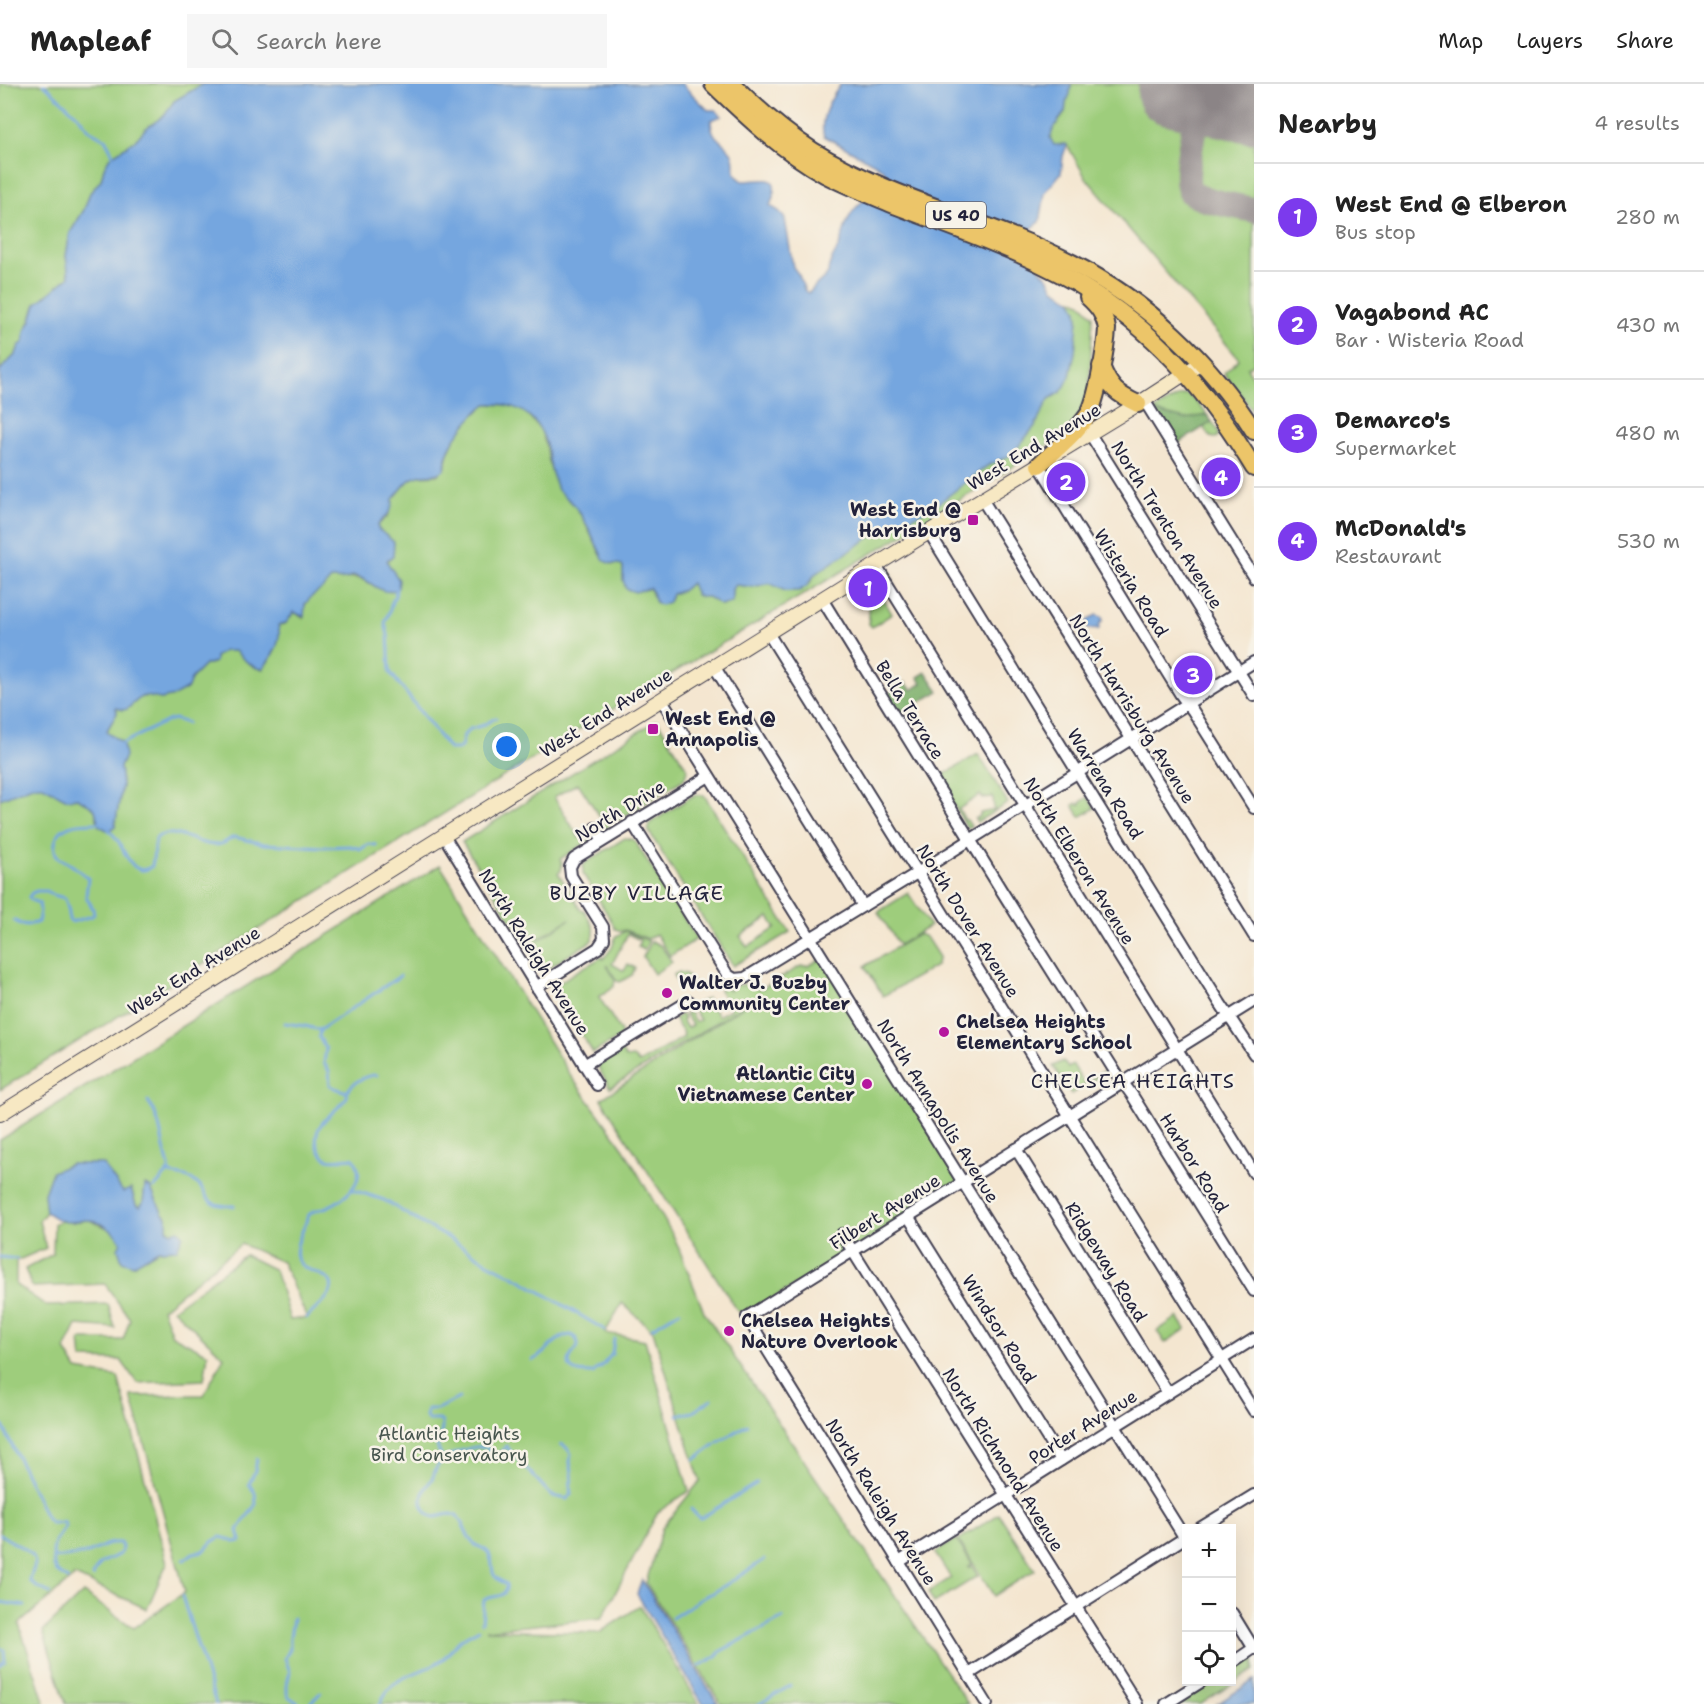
<!DOCTYPE html>
<meta charset="utf-8">
<style>
body{margin:0;font-family:"Shantell Sans",sans-serif;background:#f6f6f6;color:#222}
.controls{position:absolute;right:18px;bottom:18px;display:grid;overflow:hidden;border-radius:0px;box-shadow:0 6px 24px #0002}
.controls button{width:54px;height:54px;display:grid;place-items:center;padding:0;border:0;border-bottom:2px solid #e0e0e0;background:#fff;color:#222;font:30px sans-serif}
.you{position:absolute;left:507px;top:663px;width:21px;height:21px;margin:-15px;border:4px solid #fff;border-radius:50%;background:#1a73e8;box-shadow:0 0 0 9px #1a73e833}
.badge{display:grid;place-items:center;width:39px;height:39px;border-radius:50%;background:#7c3aed;color:#fff;font-size:20px;font-weight:700}
.pin{position:absolute;translate:-50% -50%;border:3px solid #fff;box-shadow:0 2px 6px #0006}
.list{margin:0;padding:0;list-style:none}
h2{display:flex;justify-content:space-between;align-items:center;height:78px;margin:0;padding:0 24px;font-size:26px}
h2 small{font-size:20px;font-weight:400;color:#767676}
.list li{display:grid;grid-template-columns:39px 1fr auto;gap:18px;align-items:center;box-sizing:border-box;height:108px;padding:0 24px;border-top:2px solid #e0e0e0}
.list b{display:block;font-size:22px;white-space:nowrap}
.list p{margin:0;font-size:20px;white-space:nowrap;color:#767676}
.list em{font-size:20px;font-style:normal;color:#767676}
.icon{flex:none;width:33px;height:33px;fill:none;stroke:currentColor;stroke-width:2;stroke-linecap:round;stroke-linejoin:round}
.map{position:relative;flex:none;width:1254px;height:1620px;overflow:hidden}
header{display:flex;align-items:center;gap:36px;box-sizing:border-box;height:84px;padding:0 30px;background:#fff;border-bottom:2px solid #e0e0e0}
header strong{font-size:28px}
nav{display:flex;gap:33px;margin-inline-start:auto;font-size:21px}
.search{width:420px;height:54px;background:#f6f6f6;display:flex;align-items:center;gap:15px;box-sizing:border-box;padding:0 21px;border-radius:0px;color:#767676;font-size:22px}
main{display:flex}
aside{flex:1;background:#fff}
.map>svg:first-child{display:block}
.green{fill:#9ecd7c;stroke:#60785c;stroke-width:1.5;fill-rule:evenodd}
.forest{fill:#7eb06c;stroke:#506954;stroke-width:1.5}
.water{fill:#74a6df;stroke:#4b648d;stroke-width:1.5}
.lines{fill:none;stroke-linecap:round;stroke-linejoin:round}
.stream{stroke:#74a6df;stroke-width:3}
.taxiway{stroke:#8b8486;stroke-width:26}
.runway{stroke:#8b8486;stroke-width:64}
.minor-casing{stroke:#423f51;stroke-width:14}
.secondary-casing{stroke:#423f51;stroke-width:16}
.trunk-casing{stroke:#423f51;stroke-width:20}
.minor{stroke:#fff;stroke-width:10}
.secondary{stroke:#f7e8c3;stroke-width:14}
.trunk{stroke:#ecc569;stroke-width:16}
.poi-dot{fill:#b5179e;stroke:#f7f3e8;stroke-width:2}
.labels{text-anchor:middle;dominant-baseline:central;stroke-width:5;stroke-linejoin:round;paint-order:stroke}
.shield{fill:#f7f3e8;stroke:#62616f;stroke-width:1.5}
.shield-label{font-size:16px;font-weight:bold;fill:#22223b}
.street-label{font-size:18px;fill:#22223b;stroke:#f7f3e8}
.poi-label{font-size:18px;font-weight:bold;fill:#22223b;stroke:#f7f3e8;text-anchor:start}
.park-label{font-size:18px;fill:#47554e;stroke:#f7f3e8}
.neighbourhood-label{font-size:20px;letter-spacing:1.5px;fill:#22223b;stroke:#f7f3e8}
</style>
<header>
<strong>Mapleaf</strong>
<div class="search"><svg class="icon" aria-label="search" viewBox="0 0 24 24"><circle cx="10" cy="10" r="6"/><path d="M15 15l6 6"/></svg>Search here</div>
<nav><a>Map</a><a>Layers</a><a>Share</a></nav>
</header>
<main>
<div class="map">
<svg width="1254" height="1620" viewBox="0 0 1254 1620">
<rect width="100%" height="100%" fill="#f7f3e8"/>
<filter id="ink" filterUnits="userSpaceOnUse"><feTurbulence type="fractalNoise" baseFrequency=".0167" numOctaves="2"/><feDisplacementMap in="SourceGraphic" scale="12" xChannelSelector="R" yChannelSelector="G"/><feConvolveMatrix kernelMatrix="1 2 1 2 8 2 1 2 1" color-interpolation-filters="sRGB"/></filter>
<filter id="wash" filterUnits="userSpaceOnUse"><feTurbulence type="fractalNoise" baseFrequency=".008" numOctaves="4" result="noise"/><feDisplacementMap in="SourceGraphic" scale="24" xChannelSelector="R" yChannelSelector="G"/><feGaussianBlur stdDeviation="1.35" result="paint"/><feColorMatrix in="noise" values="0 0 0 0 0 0 0 0 0 0 0 0 0 0 0 0 0 1.4 0 .05"/><feComposite in="paint" operator="in"/></filter>
<g filter="url(#wash)">
<rect width="100%" height="100%" fill="#f4e6d0"/>
<g class="green">
<polygon points="0,0 203,0 174,17 165,31 145,45 136,56 110,73 104,84 101,96 90,109 84,126 70,149 66,172 69,193 35,222 31,236 25,247 24,258 19,262 16,270 0,286"/>
<path d="M1071,0H1254V279L1247,284L1254,295V328L1224,289L1239,275L1086,94L1067,61L1065,60L1054,61C1043,49 1061,38 1065,28C1066,25 1065,21 1066,18C1068,11 1071,8 1071,0Z"/>
<path d="M1071,215L1081,219L1093,231L1089,305L1087,318L1069,347L941,428L588,640L0,1006V715L32,702L43,701L53,706L60,711L71,715L78,714L92,723L95,726L99,742H115L122,702L120,683L123,677L120,657L111,653L106,648L117,629L116,624L127,625L141,613L151,612L161,615L174,612L188,604L191,595L205,581L213,579L215,576V573L224,567H235C243,574 252,585 263,585C276,566 278,564 278,541L285,540L294,528L303,534C304,517 308,515 320,506C324,503 327,498 331,495C354,495 354,489 376,503L396,492C392,487 386,481 388,475L391,474L394,458L378,445V441L388,432L393,415L410,395L418,392L437,391L446,383C445,361 470,333 486,320L506,321L520,325L526,329L541,346L546,363L550,383L558,406L573,419L582,433L601,471L612,480H619L623,482V496C633,503 639,509 650,504L652,511L670,516L672,510L683,506L691,499L694,501L695,509C700,513 702,512 707,513C714,515 716,520 723,521L733,514L732,505L736,501L753,503L769,499L785,507L810,499L815,490L869,454L879,446L888,445L987,382L1005,374L1035,342L1049,315L1061,308L1070,292L1075,268L1078,234L1077,226Z"/>
<path d="M1186,310C1200,318 1210,335 1219,348L1218,353L1215,354L1210,353L1203,342L1177,360L1153,327L1179,312Z"/>
<polygon points="876,502 892,530 872,543 869,540 869,520 867,507"/>
<path d="M657,636L688,686L684,695L598,749L595,744L604,739L578,699L554,713L579,754L590,748L594,754L560,775L562,779L561,787L558,789L582,827L584,826C589,836 600,849 590,858L550,883L542,884L529,862L570,835L527,862L462,758Z"/>
<polygon points="978,670 1008,719 977,738 975,735 980,732 980,729 994,726 993,713 983,714 980,711 959,725 965,736 967,736 971,742 967,744 938,694"/>
<path d="M694,711H704L790,848L733,882L649,748L648,743L650,739ZM769,833L776,844L747,863L740,852Z"/>
<polygon points="1088,713 1095,724 1080,733 1073,721 1077,719 1078,721 1081,720 1081,718"/>
<polygon points="625,754 634,756 697,855 670,872 656,850 648,855 625,846 621,847 615,845 611,836 583,790 583,783 585,779"/>
<polygon points="440,781 570,991 624,1065 675,1155 704,1228 968,1620 721,1620 646,1499 662,1444 700,1397 653,1247 622,1219 605,1249 645,1256 689,1407 658,1428 602,1534 486,1546 599,1549 640,1522 699,1620 66,1620 43,1547 83,1509 134,1544 185,1508 131,1312 204,1311 224,1273 173,1225 245,1171 275,1186 290,1236 307,1234 282,1178 241,1160 162,1225 172,1251 208,1270 204,1296 137,1299 121,1276 82,1275 80,1256 123,1256 130,1235 105,1200 32,1203 25,1185 53,1170 54,1139 61,1137 71,1138 89,1136 110,1145 118,1152 133,1181 158,1166 177,1165 172,1148 167,1145 167,1133 163,1130 150,1103 145,1101 143,1119 141,1123 136,1121 131,1105 123,1109 103,1080 71,1080 52,1088 44,1110 46,1128 39,1137 46,1164 16,1177 16,1201 47,1222 108,1220 115,1244 77,1241 65,1266 77,1286 118,1293 167,1479 147,1525 75,1492 19,1540 45,1620 0,1620 0,1056"/>
<polygon points="908,809 930,842 899,861 878,828"/>
<path d="M625,847L649,857L644,866L638,863L640,856L628,850L612,880L624,887L628,880L635,884L632,891L620,898L617,897L607,881L615,896L614,902L599,913L621,948L620,953L593,969L556,909C557,905 556,903 559,900C567,891 591,880 602,873L603,875L612,864L616,852Z"/>
<polygon points="919,850 926,853 939,873 936,882 883,912 865,882"/>
<polygon points="652,857 661,862 672,878 654,890 643,873"/>
<polygon points="823,874 964,1098 745,1232 737,1226 601,1015 751,917 610,1004 600,987 598,982 621,967 626,974 633,973 639,979 684,953 682,947 674,935 681,930 684,934 682,936 687,944 692,941 685,930 690,928 695,938 700,936 695,928 697,920 707,914 718,932 731,925 719,906 725,902 730,907 732,902 755,899 759,906 801,882 808,882"/>
<polygon points="679,888 686,890 693,899 686,902 684,899 679,901 673,891"/>
<polygon points="1063,977 1068,984 1073,981 1084,999 1104,987 1106,989 1071,1010 1053,982"/>
<polygon points="1178,1233 1186,1245 1165,1259 1157,1247"/>
<polygon points="999,1430 1035,1486 994,1512 958,1456"/>
<polygon points="956,1455 972,1480 967,1484 972,1482 978,1492 934,1519 928,1508 951,1494 935,1469"/>
<polygon points="1254,1572 1254,1586 1201,1620 1178,1620 1214,1598 1232,1598 1232,1586"/>
</g>
<g class="forest">
<polygon points="1153,327 1185,335 1207,331 1212,338 1177,360"/>
<polygon points="926,588 939,607 898,631 885,612 905,598 912,606 922,599 918,593"/>
</g>
<g class="water">
<path d="M203,0H682L708,26H715L722,32L711,36C711,55 722,55 731,68C738,79 728,88 743,97C766,97 783,87 770,122L779,127L785,135L793,183L799,191L805,207L808,209L810,208L816,201L828,190C828,179 833,174 838,164C844,151 845,136 855,125C865,113 879,105 886,90L883,85L875,80L824,52C818,35 831,14 841,0H1071L1070,10L1066,19L1065,28L1054,43L1050,54L1054,61L1066,60L1067,61L1063,72L1061,89L1045,109L1040,138L1033,143L1031,146H1029L1026,153L1040,185L1049,195L1054,205L1071,215L1077,226L1078,234L1075,268L1070,292L1065,302L1061,308L1049,315L1035,342L1014,368L1005,374L987,382L935,422L888,445L879,446L869,454L815,490L807,502L799,507H785L769,499L753,503L736,501L732,505V518L720,521L708,513H700L696,511L691,499L683,506L672,510L669,518L661,521L656,519L650,504L635,508L626,505L623,496V482C617,478 611,482 604,476C596,461 590,445 581,431C578,427 576,423 573,420C568,414 560,410 557,404C551,391 550,377 547,364C540,332 517,318 486,320C473,330 451,356 447,371C445,375 446,380 445,385C435,394 424,388 413,394C405,398 399,409 393,415C394,428 385,432 378,441V445L394,458L393,473L388,475L387,478L399,496L398,504C381,516 370,493 354,492C346,492 353,494 345,495C341,496 335,495 331,495L323,504L312,512L305,520L304,533L294,528L286,539L278,541C283,558 272,572 263,585C253,585 242,574 235,567H224L215,573V578L205,581L191,595L188,604L174,612L161,615L145,612L141,613L127,625L123,626L116,624L117,629L106,648L123,659L125,672L120,683L122,702L115,742L110,746H107L99,742L95,726L92,723L78,714L67,715L43,702H32L0,715V286L16,270L19,262L24,258L25,247L31,236L36,220L69,193L66,172L70,149L84,126L90,109L101,96L104,84L110,73L136,56L145,45L165,31L174,17Z"/>
<polygon points="1096,531 1102,533 1103,536 1099,541 1100,544 1097,546 1095,544 1093,545 1087,544 1086,540 1087,537"/>
<path d="M71,1080H103L123,1108L131,1105L136,1121L140,1123L143,1119L145,1101L150,1103L163,1130L167,1133V1145L172,1148L179,1146L183,1151L177,1165L158,1166L133,1181L122,1177L118,1164L121,1158C115,1147 99,1136 87,1136C78,1136 71,1140 63,1137C57,1136 51,1131 46,1128L44,1110L52,1088Z"/>
<polygon points="642,1496 718,1620 703,1620 637,1510"/>
<polygon points="1254,1596 1254,1620 1217,1620"/>
</g>
<g class="lines">
<g class="stream">
<polyline points="44,0 78,32 89,46 105,55 113,70"/>
<polyline points="396,505 395,512 392,517 390,526 385,539 388,551 390,588 449,665 458,665 461,663 464,651 470,645 481,642 496,634"/>
<polyline points="123,659 167,637 174,635 187,639"/>
<path d="M109,746C113,750 116,754 119,758C125,769 135,796 152,782L156,754C176,740 199,765 221,760C226,759 229,755 234,753L264,760L323,763L350,762L361,765L369,760L376,761"/>
<path d="M14,836C22,843 29,841 38,838L40,827L39,819L31,816L29,813L32,809L37,807H46L53,811L65,814L69,828V836L71,838L92,832L94,830L93,825L86,812L88,794C83,790 76,784 70,780C66,777 61,776 58,773C55,769 54,764 55,759C59,738 82,739 98,739"/>
<polyline points="285,939 305,942 320,946 400,892"/>
<polyline points="320,946 319,953 326,965 324,979 329,987 330,1001 335,1004 347,1008"/>
<path d="M148,1017C162,1036 161,1060 169,1082V1087L154,1104"/>
<path d="M167,1089C174,1092 184,1091 191,1095C214,1109 197,1122 234,1122"/>
<polyline points="353,1106 384,1116 418,1137 449,1154 488,1179 519,1195 605,1246"/>
<polyline points="0,1173 17,1175"/>
<path d="M306,1234C312,1229 317,1224 323,1218C351,1187 302,1193 297,1174C294,1162 302,1149 306,1138C307,1135 307,1132 310,1130C314,1126 321,1125 327,1123C346,1115 368,1096 354,1075C345,1072 335,1079 326,1074C323,1072 319,1067 318,1063C309,1040 337,1029 347,1013V1008C353,998 365,991 377,991"/>
<polyline points="652,1244 680,1227"/>
<path d="M533,1276C548,1269 555,1251 572,1251C575,1253 577,1254 578,1259C579,1265 574,1267 571,1272C563,1290 583,1289 593,1289L598,1284L601,1283L612,1270L614,1255"/>
<polyline points="678,1331 693,1328 712,1315"/>
<polyline points="0,1336 47,1435 51,1439 64,1438 65,1442 55,1458 53,1467 54,1482 57,1488 68,1495"/>
<path d="M444,1376C429,1354 444,1358 442,1338L439,1336H428L426,1333L427,1325H437L459,1314"/>
<polyline points="694,1376 717,1359 747,1341"/>
<polyline points="691,1425 699,1434 701,1434 757,1399"/>
<path d="M0,1450C9,1458 32,1465 35,1478C36,1482 30,1491 30,1497L37,1503L50,1509"/>
<path d="M54,1474C65,1473 77,1472 88,1469C98,1466 108,1457 120,1459L122,1463L121,1469C108,1478 98,1475 93,1493"/>
<polyline points="184,1476 193,1469 204,1467 212,1458 220,1453 225,1454 234,1458 241,1457 238,1446 256,1420 255,1409 249,1400 255,1387 257,1375"/>
<polyline points="182,1512 216,1620"/>
<polyline points="0,1518 25,1522"/>
<polyline points="293,1534 290,1554 290,1565 285,1574 290,1588 287,1600 287,1609 289,1613 300,1620"/>
<polyline points="672,1534 707,1511 713,1509 764,1476"/>
<path d="M482,1538L484,1516C493,1510 508,1516 506,1500C485,1489 497,1486 489,1470C486,1463 479,1464 474,1460C465,1453 464,1431 451,1430C445,1430 439,1433 433,1433C422,1427 419,1416 425,1405C428,1400 431,1397 433,1393C435,1388 436,1383 439,1380C447,1370 477,1359 488,1364L491,1373H497L506,1362L550,1410L553,1412L567,1415L571,1410C568,1397 573,1400 572,1390C572,1380 568,1383 571,1370L567,1364L561,1360"/>
<polyline points="0,1564 4,1566 5,1577 0,1581"/>
<polyline points="699,1582 715,1573 721,1567 783,1534"/>
<polyline points="310,1620 321,1608"/>
<path d="M380,1620C394,1587 419,1593 443,1575C449,1570 453,1562 459,1557C465,1552 472,1549 479,1545"/>
<polyline points="759,1620 790,1602"/>
</g>
<path class="taxiway" d="M1199,16C1197,33 1181,96 1191,108C1199,117 1241,123 1254,126"/>
<polyline class="runway" points="1169,9 1254,28"/>
</g>
</g>
<g filter="url(#ink)">
<g class="lines">
<defs>
<g id="minor">
<polyline points="1144,316 1254,493"/>
<polyline points="1090,350 1254,612"/>
<polyline points="1039,381 1181,611 1193,627 1254,724"/>
<polyline points="982,415 1254,852"/>
<polyline points="929,448 1220,919 1254,970"/>
<polyline points="876,481 1254,1089"/>
<polyline points="822,515 1003,809 1116,989 1132,1011 1254,1207"/>
<polyline points="768,549 1254,1327"/>
<polyline points="714,582 863,822"/>
<polyline points="662,616 1186,1456"/>
<polyline points="632,738 727,890 734,895 745,894 927,783 1254,578"/>
<polyline points="595,744 603,756"/>
<polyline points="444,752 597,1001"/>
<polyline points="536,903 598,864 604,855 603,843 571,792 570,783 574,775 709,692"/>
<polyline points="584,981 689,917"/>
<polyline points="1016,1065 1168,1309"/>
<polyline points="908,1132 1061,1376"/>
<polyline points="842,1150 1137,1620"/>
<polyline points="1200,1444 1254,1411"/>
<polyline points="899,1478 1254,1255"/>
<polyline points="1232,1529 1254,1565"/>
<polyline points="1232,1579 1254,1564"/>
<polyline points="969,1590 1186,1453"/>
<polyline points="987,1620 747,1233 1254,917"/>
<polyline points="1166,1620 1201,1598"/>
</g>
<polyline id="secondary" points="0,1030 472,734 964,426 1138,320 1201,279"/>
<g id="trunk">
<path d="M713,0C748,34 783,67 826,91C849,103 873,112 897,122C964,148 1035,171 1096,211C1164,255 1212,315 1254,384"/>
<path d="M732,0C757,25 783,48 813,67C893,116 988,136 1072,179C1146,217 1210,277 1254,347"/>
<path d="M1101,282C1110,305 1117,310 1138,320"/>
<path d="M1039,381C1055,366 1075,350 1088,331C1097,317 1106,263 1107,245C1105,231 1098,222 1088,213"/>
</g>
</defs>
<use href="#minor" class="minor-casing"/>
<use href="#secondary" class="secondary-casing"/>
<use href="#trunk" class="trunk-casing"/>
<use href="#minor" class="minor"/>
<use href="#secondary" class="secondary"/>
<use href="#trunk" class="trunk"/>
</g>
</g>
<g class="poi-dot">
<rect x="967" y="430" width="12" height="12" rx="3"/>
<rect x="647" y="639" width="12" height="12" rx="3"/>
<circle cx="667" cy="909" r="6"/>
<circle cx="944" cy="948" r="6"/>
<circle cx="867" cy="1000" r="6"/>
<circle cx="729" cy="1247" r="6"/>
</g>
<g class="labels">
<rect class="shield" x="926" y="118" width="60" height="26" rx="4.5"/>
<g class="shield-label">
<text x="956" y="131">US 40</text>
</g>
<g class="street-label">
<text transform="translate(1034 363) rotate(-31)">West End Avenue</text>
<text transform="translate(1167 441) rotate(58)">North Trenton Avenue</text>
<text transform="translate(1131 499) rotate(58)">Wisteria Road</text>
<text transform="translate(1132 625) rotate(58)">North Harrisburg Avenue</text>
<text transform="translate(910 626) rotate(58)">Bella Terrace</text>
<text transform="translate(606 629) rotate(-32)">West End Avenue</text>
<text transform="translate(1105 700) rotate(58)">Warrena Road</text>
<text transform="translate(620 727) rotate(-31)">North Drive</text>
<text transform="translate(1079 777) rotate(58)">North Elberon Avenue</text>
<text transform="translate(968 837) rotate(58)">North Dover Avenue</text>
<text transform="translate(534 868) rotate(58)">North Raleigh Avenue</text>
<text transform="translate(194 887) rotate(-32)">West End Avenue</text>
<text transform="translate(938 1027) rotate(58)">North Annapolis Avenue</text>
<text transform="translate(1194 1079) rotate(58)">Harbor Road</text>
<text transform="translate(885 1128) rotate(-32)">Filbert Avenue</text>
<text transform="translate(1106 1178) rotate(58)">Ridgeway Road</text>
<text transform="translate(999 1245) rotate(58)">Windsor Road</text>
<text transform="translate(1083 1343) rotate(-32)">Porter Avenue</text>
<text transform="translate(1003 1376) rotate(58)">North Richmond Avenue</text>
<text transform="translate(881 1418) rotate(58)">North Raleigh Avenue</text>
</g>
<g class="poi-label">
<text x="961" y="426" text-anchor="end">West End @<tspan x="961" dy="21">Harrisburg</tspan></text>
<text x="665" y="635">West End @<tspan x="665" dy="21">Annapolis</tspan></text>
<text x="679" y="899">Walter J. Buzby<tspan x="679" dy="21">Community Center</tspan></text>
<text x="956" y="938">Chelsea Heights<tspan x="956" dy="21">Elementary School</tspan></text>
<text x="855" y="990" text-anchor="end">Atlantic City<tspan x="855" dy="21">Vietnamese Center</tspan></text>
<text x="741" y="1237">Chelsea Heights<tspan x="741" dy="21">Nature Overlook</tspan></text>
</g>
<g class="park-label">
<text x="449" y="1350">Atlantic Heights<tspan x="449" dy="21">Bird Conservatory</tspan></text>
</g>
<g class="neighbourhood-label">
<text x="637" y="809">BUZBY VILLAGE</text>
<text x="1133" y="997">CHELSEA HEIGHTS</text>
</g>
</g>
</svg>
<div class="controls">
<button>+</button>
<button>−</button>
<button><svg class="icon" aria-label="locate" viewBox="0 0 24 24"><circle cx="12" cy="12" r="6"/><path d="M12 2v4M12 18v4M2 12h4M18 12h4"/></svg></button>
</div>
<div class="you"></div>
<div class="pin badge" style="left:868px;top:504px">1</div>
<div class="pin badge" style="left:1066px;top:398px">2</div>
<div class="pin badge" style="left:1193px;top:591px">3</div>
<div class="pin badge" style="left:1221px;top:393px">4</div>
</div>
<aside>
<h2>Nearby<small>4 results</small></h2>
<ul class="list">
<li><span class="badge">1</span><div><b>West End @ Elberon</b><p>Bus stop</p></div><em>280 m</em></li>
<li><span class="badge">2</span><div><b>Vagabond AC</b><p>Bar · Wisteria Road</p></div><em>430 m</em></li>
<li><span class="badge">3</span><div><b>Demarco's</b><p>Supermarket</p></div><em>480 m</em></li>
<li><span class="badge">4</span><div><b>McDonald's</b><p>Restaurant</p></div><em>530 m</em></li>
</ul>
</aside>
</main>
